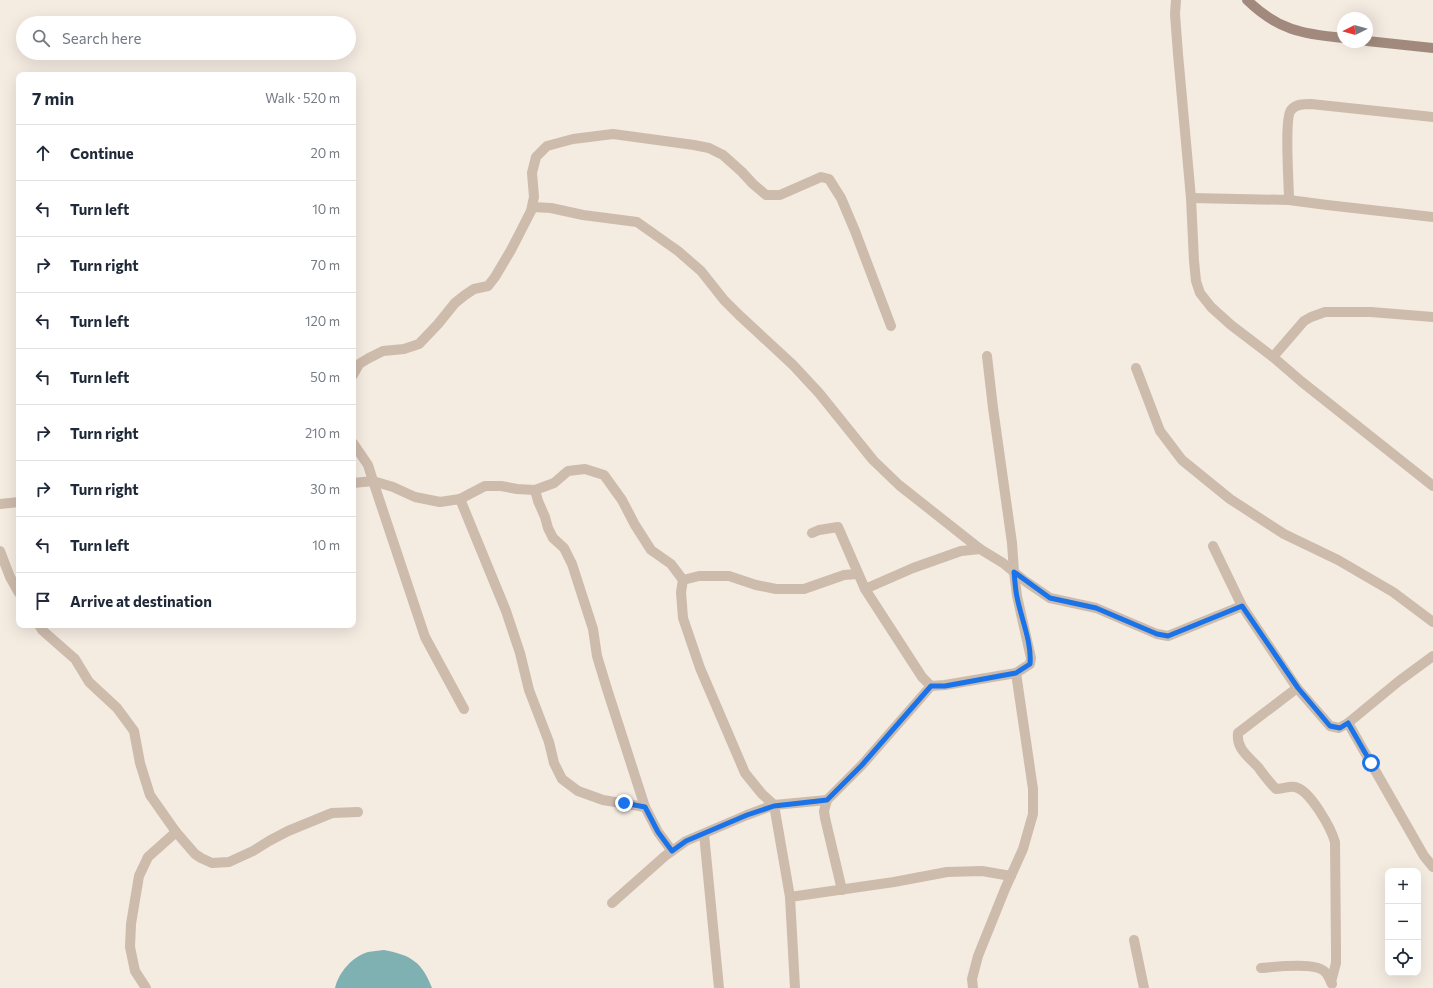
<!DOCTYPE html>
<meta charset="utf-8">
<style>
body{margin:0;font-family:Commissioner,sans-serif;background:#f2f2f3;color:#1f2937}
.controls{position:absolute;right:12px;bottom:12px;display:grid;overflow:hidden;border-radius:8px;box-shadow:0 4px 16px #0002}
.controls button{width:36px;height:36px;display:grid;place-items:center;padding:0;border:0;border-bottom:1px solid #e0e1e3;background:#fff;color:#1f2937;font:20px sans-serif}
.compass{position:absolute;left:1337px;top:12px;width:36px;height:36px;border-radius:50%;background:#fff;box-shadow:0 4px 16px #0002;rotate:265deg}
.stop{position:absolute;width:12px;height:12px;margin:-9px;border:3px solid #1a73e8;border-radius:50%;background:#fff}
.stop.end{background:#1a73e8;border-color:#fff;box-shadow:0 1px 4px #0008}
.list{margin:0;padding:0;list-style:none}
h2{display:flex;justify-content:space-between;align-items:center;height:52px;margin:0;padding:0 16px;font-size:17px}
h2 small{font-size:13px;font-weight:400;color:#747a83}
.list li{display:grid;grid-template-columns:26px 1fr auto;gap:12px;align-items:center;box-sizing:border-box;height:56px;padding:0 16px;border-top:1px solid #e0e1e3}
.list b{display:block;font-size:15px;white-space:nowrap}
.list em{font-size:13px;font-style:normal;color:#747a83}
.icon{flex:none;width:22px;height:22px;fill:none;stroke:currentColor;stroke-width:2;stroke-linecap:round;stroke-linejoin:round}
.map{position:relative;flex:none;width:1433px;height:988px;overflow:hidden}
.search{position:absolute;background:#fff;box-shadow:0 4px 16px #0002;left:16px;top:16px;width:340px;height:44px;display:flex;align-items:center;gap:10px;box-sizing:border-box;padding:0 14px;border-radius:22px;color:#747a83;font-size:15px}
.panel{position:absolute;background:#fff;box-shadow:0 4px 16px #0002;left:16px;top:72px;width:340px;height:556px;border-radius:8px}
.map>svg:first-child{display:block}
.water{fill:#7fb0b2}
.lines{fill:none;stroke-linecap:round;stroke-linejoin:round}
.street{stroke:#cdbbac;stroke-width:10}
.secondary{stroke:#a18a7d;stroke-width:10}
.route{stroke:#1a73e8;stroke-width:5}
</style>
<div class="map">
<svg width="1433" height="988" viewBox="0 0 1433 988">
<rect width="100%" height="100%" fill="#f4ebe1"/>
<path class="water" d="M384,950C411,955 422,962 432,988H335C339,972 352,957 368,952C373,951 378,951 384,950Z"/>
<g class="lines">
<g class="street">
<polyline points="1176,0 1175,14 1178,54 1191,198 1194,261 1196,281 1200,293 1211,307 1231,325 1273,357 1302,382 1433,486"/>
<polyline points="1191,198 1289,200 1327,205 1433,217"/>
<path d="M1289,200C1289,184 1284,119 1291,110C1296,104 1304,104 1311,104L1433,117"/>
<polyline points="532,207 551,208 583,215 637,222 678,251 701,271 724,300 739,315 793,365 819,393 873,460 899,485 980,549"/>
<polyline points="987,356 993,408 1012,543 1014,572 1017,596 1031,658 1030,664 1016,673"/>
<polyline points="1273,357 1304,321 1311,317 1325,312 1371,312 1433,317"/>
<polyline points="1136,368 1160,431 1182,460 1230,499 1284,534 1338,560 1393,592 1433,622"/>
<polyline points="353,375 359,364 369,358 383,351 404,349 419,344 438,324 455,303 465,295 474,289 488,286 495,277 511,250 531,211 534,197 532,173 536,157 547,146 573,139 613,134 694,145 709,148 723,155 742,172 753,184 766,195 780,195 821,177 829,179 841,198 855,231 891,326"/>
<polyline points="353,443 368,465 373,481 425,637 464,709"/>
<polyline points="353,483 373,481 393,487 415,497 440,502 460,499 485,486 501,486 517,489 535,490 554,483 568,471 585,469 604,475 622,500 635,525 651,550 671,564 683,580"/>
<polyline points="535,490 538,501 545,517 548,528 553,538 564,548 572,564 593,629 597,656 607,689 645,807 658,832 672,851"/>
<polyline points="460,499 506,611 520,653 529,690 549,742 554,763 562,779 578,791 603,800 645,807"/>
<polyline points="0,504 19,502"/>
<polyline points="812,533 819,530 838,527 865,589 922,677 931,686 945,685 1016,673 1033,789 1033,814 1023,849 1005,889 978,956 972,979 973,988"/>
<polyline points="1213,546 1242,606 1297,688 1330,726 1339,728 1348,723 1399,681 1433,656"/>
<polyline points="0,551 10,577 19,593"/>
<polyline points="865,589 913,568 961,551 980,549 1003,563 1025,581 1050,598 1096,608 1157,634 1168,636 1242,606"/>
<polyline points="39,625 42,630 75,659 89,682 117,708 134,731 140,763 150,795 176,832 195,854 201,858 212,863 229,862 253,851 269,841 288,831 332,813 358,812"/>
<path d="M1297,688L1238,733C1236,749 1249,757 1258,767C1264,775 1269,782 1276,789C1282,789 1289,786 1295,787C1310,790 1331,828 1335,842L1336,948V963L1331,982"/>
<polyline points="1348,723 1424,856 1433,867"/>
<polyline points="704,834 719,988"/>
<polyline points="842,890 825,818 824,811 827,800 862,765 931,686"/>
<polyline points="790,897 894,882 947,872 982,871 1011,876"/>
<polyline points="612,903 665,856 686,841 747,815 774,805 827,800"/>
<polyline points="1134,940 1144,988"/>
<path d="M1261,968C1275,967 1313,962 1324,971C1328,974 1330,980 1332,984"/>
<polyline points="146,988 135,971 130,947 131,924 139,876 148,857 176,832"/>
<polyline points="795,988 790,897 774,805 762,794 745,773 700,668 683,618 681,592 683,580 699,576 729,576 756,585 776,589 804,589 844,575 857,574"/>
</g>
<g class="secondary">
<path d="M1247,0C1278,30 1302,34 1343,38"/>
<polyline points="1367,41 1433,48"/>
</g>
</g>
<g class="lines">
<path class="route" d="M624,803L645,807L658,832L672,851L686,841L747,815L774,806L827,800L862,765L931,686H945L1016,673L1030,664C1032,643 1021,618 1017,597C1015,588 1015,580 1014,572L1050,598L1096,608L1157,634L1168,636L1242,606L1298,688L1330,726L1340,728L1348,723L1371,763"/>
</g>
</svg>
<div class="controls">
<button>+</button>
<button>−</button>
<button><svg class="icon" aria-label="locate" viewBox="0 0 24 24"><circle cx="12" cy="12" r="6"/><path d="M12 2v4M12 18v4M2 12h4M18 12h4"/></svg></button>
</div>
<svg class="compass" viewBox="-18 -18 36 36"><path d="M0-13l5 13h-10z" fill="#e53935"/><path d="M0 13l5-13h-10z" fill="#747a83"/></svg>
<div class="stop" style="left:1371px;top:763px"></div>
<div class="stop end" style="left:624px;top:803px"></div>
<div class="search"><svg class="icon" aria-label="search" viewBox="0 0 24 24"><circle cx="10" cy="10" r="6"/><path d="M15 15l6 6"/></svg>Search here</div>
<section class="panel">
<h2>7 min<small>Walk · 520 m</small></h2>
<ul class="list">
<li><svg class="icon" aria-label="ahead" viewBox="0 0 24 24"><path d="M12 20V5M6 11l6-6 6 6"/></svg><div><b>Continue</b></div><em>20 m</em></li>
<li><svg class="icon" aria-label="left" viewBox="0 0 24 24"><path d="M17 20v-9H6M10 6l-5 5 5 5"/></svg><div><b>Turn left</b></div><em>10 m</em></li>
<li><svg class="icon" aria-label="right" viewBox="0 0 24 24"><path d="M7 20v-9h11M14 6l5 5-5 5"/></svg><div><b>Turn right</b></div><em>70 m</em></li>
<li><svg class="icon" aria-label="left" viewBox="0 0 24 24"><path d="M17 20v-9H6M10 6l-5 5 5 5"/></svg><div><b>Turn left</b></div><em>120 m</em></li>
<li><svg class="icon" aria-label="left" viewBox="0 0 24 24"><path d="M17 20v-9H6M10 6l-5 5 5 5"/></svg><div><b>Turn left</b></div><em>50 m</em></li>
<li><svg class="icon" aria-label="right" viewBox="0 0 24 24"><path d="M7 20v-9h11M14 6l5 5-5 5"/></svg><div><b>Turn right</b></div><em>210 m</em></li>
<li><svg class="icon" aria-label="right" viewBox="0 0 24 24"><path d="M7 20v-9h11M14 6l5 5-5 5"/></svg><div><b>Turn right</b></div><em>30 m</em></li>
<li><svg class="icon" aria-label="left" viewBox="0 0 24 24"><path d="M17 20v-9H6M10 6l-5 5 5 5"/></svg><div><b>Turn left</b></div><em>10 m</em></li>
<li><svg class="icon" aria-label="arrive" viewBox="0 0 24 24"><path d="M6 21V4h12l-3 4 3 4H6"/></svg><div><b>Arrive at destination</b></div></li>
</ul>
</section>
</div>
